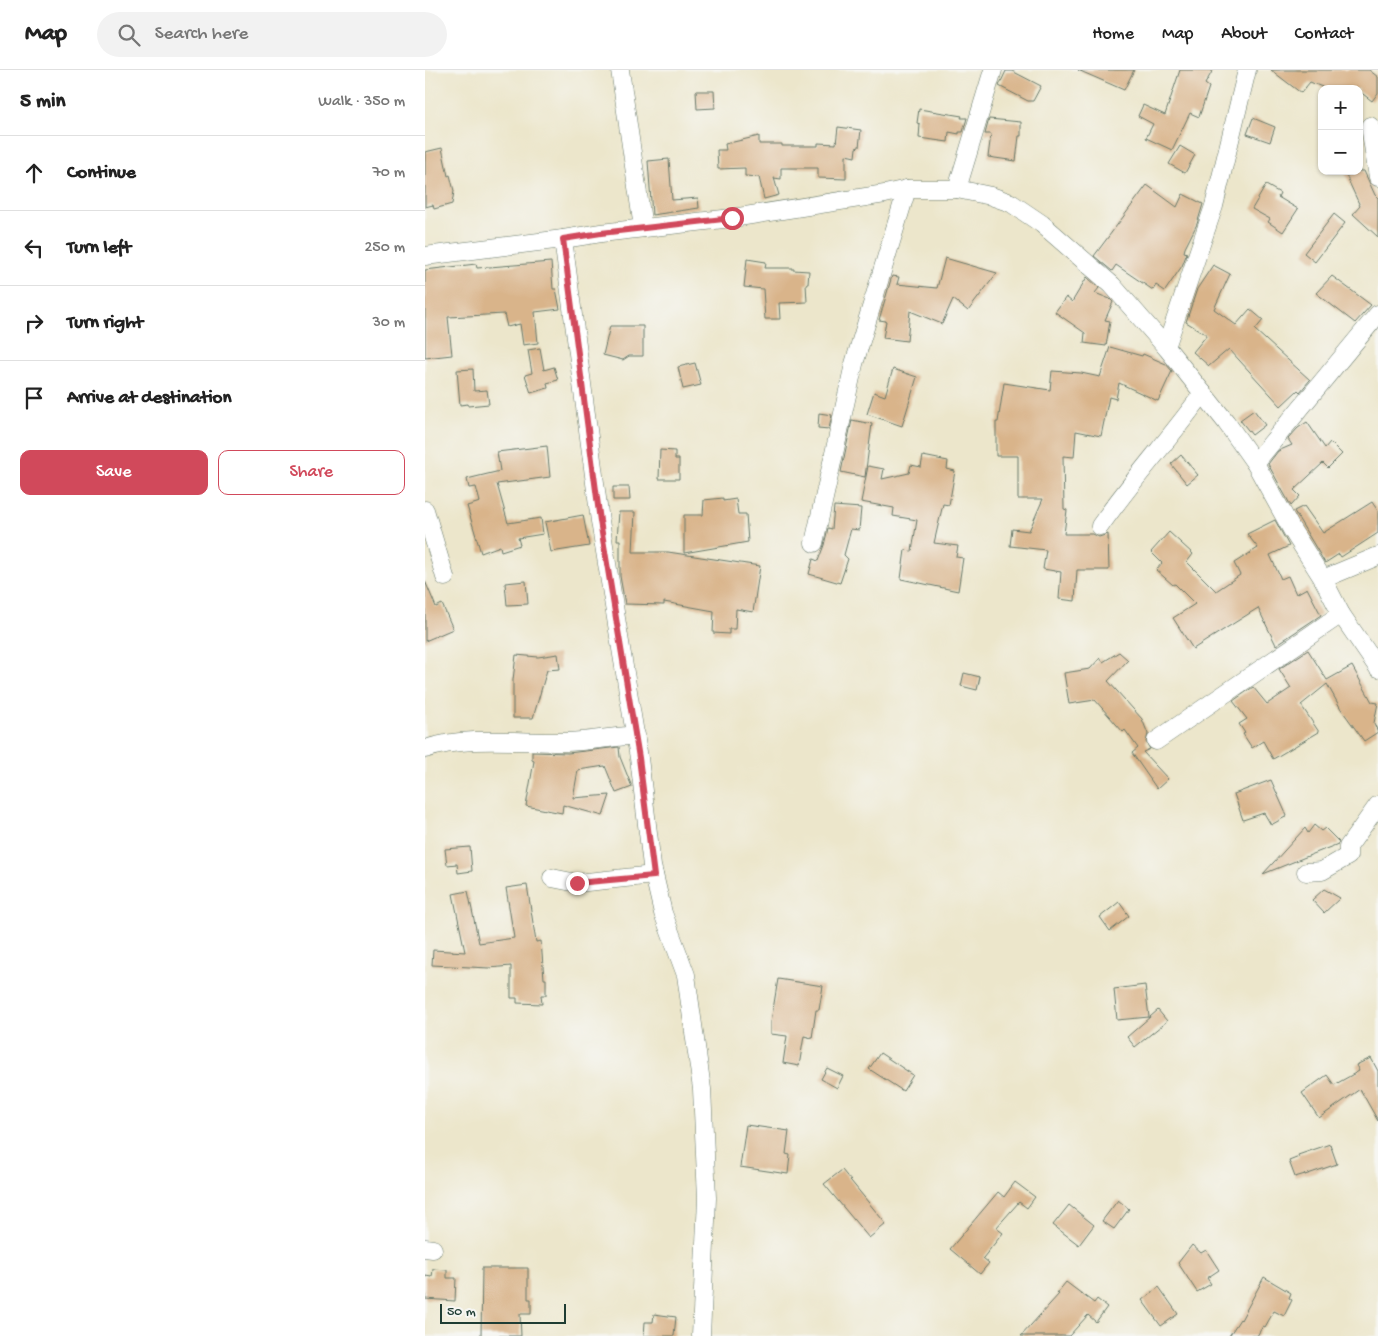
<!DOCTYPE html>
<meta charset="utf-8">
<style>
body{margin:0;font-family:"Gochi Hand",sans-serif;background:#f2f2f2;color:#222}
.controls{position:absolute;right:15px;top:15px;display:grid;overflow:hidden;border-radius:10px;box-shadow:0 1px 4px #0004}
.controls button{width:45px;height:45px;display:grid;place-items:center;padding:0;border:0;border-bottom:1px solid #e0e0e0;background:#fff;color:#222;font:25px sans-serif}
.scale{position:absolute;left:15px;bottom:12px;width:126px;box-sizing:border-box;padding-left:5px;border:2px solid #1f3d34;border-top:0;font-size:14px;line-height:18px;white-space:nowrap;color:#1f3d34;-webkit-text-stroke:4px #f6f6f2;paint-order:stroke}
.stop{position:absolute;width:15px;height:15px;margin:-11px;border:4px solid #d1495b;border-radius:50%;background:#fff}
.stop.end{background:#d1495b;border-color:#fff;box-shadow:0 1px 5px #0008}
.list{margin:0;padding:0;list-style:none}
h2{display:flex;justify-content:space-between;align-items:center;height:65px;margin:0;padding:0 20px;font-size:21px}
h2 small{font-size:16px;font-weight:400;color:#767676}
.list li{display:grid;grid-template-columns:32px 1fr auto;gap:15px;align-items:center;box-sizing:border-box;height:75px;padding:0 20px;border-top:1px solid #e0e0e0}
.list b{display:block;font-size:19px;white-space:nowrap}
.list em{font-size:16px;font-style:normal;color:#767676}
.actions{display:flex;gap:10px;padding:15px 20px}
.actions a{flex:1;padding:11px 0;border:1px solid #d1495b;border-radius:10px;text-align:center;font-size:18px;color:#d1495b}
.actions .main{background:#d1495b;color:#fff}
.icon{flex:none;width:28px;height:28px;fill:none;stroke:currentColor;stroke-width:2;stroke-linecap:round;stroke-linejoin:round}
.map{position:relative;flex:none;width:953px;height:1266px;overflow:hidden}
header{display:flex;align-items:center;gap:30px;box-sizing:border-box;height:70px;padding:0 25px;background:#fff;border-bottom:1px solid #e0e0e0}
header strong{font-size:24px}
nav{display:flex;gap:28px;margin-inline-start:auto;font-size:18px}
.search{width:350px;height:45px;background:#f2f2f2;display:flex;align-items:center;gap:12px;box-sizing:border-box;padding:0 18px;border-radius:28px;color:#767676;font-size:19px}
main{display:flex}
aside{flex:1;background:#fff}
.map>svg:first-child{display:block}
.building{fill:#d9b48a}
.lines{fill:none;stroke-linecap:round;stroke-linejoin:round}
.minor-casing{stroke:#677869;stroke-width:19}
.minor{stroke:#fff;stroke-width:18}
.route{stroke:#d1495b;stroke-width:6}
</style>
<header>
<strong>Map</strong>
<div class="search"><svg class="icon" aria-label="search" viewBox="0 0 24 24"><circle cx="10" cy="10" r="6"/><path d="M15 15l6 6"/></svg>Search here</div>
<nav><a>Home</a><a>Map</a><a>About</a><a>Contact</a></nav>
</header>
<main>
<aside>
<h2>5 min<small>Walk · 350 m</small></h2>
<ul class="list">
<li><svg class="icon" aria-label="ahead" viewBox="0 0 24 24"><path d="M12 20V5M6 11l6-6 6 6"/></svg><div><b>Continue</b></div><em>70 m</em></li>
<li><svg class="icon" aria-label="left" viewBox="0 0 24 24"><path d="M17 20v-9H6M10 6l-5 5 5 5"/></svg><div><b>Turn left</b></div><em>250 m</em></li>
<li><svg class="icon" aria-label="right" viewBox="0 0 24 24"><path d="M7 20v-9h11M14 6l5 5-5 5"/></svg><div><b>Turn right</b></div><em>30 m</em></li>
<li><svg class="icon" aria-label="arrive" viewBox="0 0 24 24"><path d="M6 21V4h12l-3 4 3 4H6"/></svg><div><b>Arrive at destination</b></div></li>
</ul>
<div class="actions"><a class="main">Save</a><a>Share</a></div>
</aside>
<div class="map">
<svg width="953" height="1266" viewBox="0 0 953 1266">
<rect width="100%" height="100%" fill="#f6f6f2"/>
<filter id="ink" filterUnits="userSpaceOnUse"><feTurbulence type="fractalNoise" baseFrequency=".02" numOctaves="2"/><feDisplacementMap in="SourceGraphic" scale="10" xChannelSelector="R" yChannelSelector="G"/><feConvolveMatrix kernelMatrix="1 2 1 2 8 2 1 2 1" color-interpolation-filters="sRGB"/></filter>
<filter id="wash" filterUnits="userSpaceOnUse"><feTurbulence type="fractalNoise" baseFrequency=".0096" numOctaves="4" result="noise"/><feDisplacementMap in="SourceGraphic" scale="20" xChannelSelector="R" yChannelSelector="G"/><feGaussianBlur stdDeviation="1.12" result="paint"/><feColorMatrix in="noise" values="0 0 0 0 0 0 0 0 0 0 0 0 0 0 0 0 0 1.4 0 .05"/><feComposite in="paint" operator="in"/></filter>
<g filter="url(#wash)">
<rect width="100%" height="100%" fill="#ece6cb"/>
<g id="blocks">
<g class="building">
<polygon points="653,0 709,0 699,20"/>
<polygon points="755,0 788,0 780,14 784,17 774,47 765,43 747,80 721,68 728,54 713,46 718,35 740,45"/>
<polygon points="846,0 944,0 953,7 953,23 947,31 934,21 934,19 902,19 885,12 876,23"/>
<polygon points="581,1 587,1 616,16 608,31 603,31 574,16"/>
<polygon points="271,21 289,21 290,38 272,39"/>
<polygon points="494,39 537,46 536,48 542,48 538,62 534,62 534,64 524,62 523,72 494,68 495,54 492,53"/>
<polygon points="828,48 850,57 845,72 822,64"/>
<polygon points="564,49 596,52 596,66 594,66 591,91 563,87 566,64 560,64"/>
<polygon points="413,57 436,60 434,77 431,78 430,87 421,85 421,109 393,108 393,98 356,98 356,109 349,108 354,125 339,129 334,107 320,106 320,98 293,99 292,80 301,80 300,74 334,66 334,74 357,74 357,76 393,76 393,73 411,74"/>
<polygon points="755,76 770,85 760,103 744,94"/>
<polygon points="17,78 23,106 25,105 29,121 27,134 9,139 8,135 0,137 0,82"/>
<polygon points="244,89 247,130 273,128 274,138 227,145 223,91"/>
<polygon points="919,101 939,101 950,125 953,128 953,167 928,144 935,136"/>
<polygon points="722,115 752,137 758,124 778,134 772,154 760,178 759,182 762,183 757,196 740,221 731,215 728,220 691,195 687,201 669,186"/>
<polygon points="841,115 855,123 853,127 873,139 858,162 843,152 845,149 827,139"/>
<polygon points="909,144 920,153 890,192 879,183"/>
<polygon points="520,188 572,203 543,241 528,229 517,254 485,241 482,271 458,268 461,251 454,250 467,206 474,207 472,214 512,218"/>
<polygon points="322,189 341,192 340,198 368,198 368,200 384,201 383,214 381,214 382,232 354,233 355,249 340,249 338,219 319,217"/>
<polygon points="126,192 128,219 131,219 135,239 110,242 113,273 98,275 95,254 82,257 79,244 23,247 27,285 0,288 0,200 51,194 52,198"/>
<polygon points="788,195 805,204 789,239 811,255 825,239 838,250 830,260 885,310 875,322 873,320 856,336 804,279 784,296 768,282 782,265 761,252 772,219"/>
<polygon points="907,206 946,235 930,253 891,223"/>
<polygon points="662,207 674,218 670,223 685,229 688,232 680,250 685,251 681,276 659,273 660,263 630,242 641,227 647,232"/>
<polygon points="185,256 218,256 218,286 204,286 198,290 178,285"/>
<polygon points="685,277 717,286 718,284 741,294 747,301 733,331 694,313 691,329 684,327 676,366 651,361 649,387 638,386 639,439 642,440 639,464 668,464 674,467 683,464 684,500 652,500 650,531 634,529 636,502 618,499 621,480 585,476 587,459 604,461 618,429 593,429 593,386 571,386 571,352 573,352 579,313 625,320 627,301 656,303 675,307"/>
<polygon points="115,278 119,300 129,297 133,310 122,313 123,318 106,323 100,305 107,303 103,280"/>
<polygon points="270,293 276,315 258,319 253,297"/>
<polygon points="48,299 49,321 62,320 64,334 43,336 43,334 35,335 32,300"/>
<polygon points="468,299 492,307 477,356 442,344 449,322 460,326"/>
<polygon points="829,340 840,355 827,365 815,350"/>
<polygon points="394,343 407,345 404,359 393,358"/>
<polygon points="427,350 447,354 440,407 416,402"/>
<polygon points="882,352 900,378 905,372 917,384 903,398 898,393 869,420 875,426 866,436 843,394 853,381 867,375 863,369 873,358"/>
<polygon points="122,376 125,407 72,414 83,453 116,448 118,464 93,468 95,475 76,481 75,476 56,483 42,436 55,432 51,417 44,418 42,409 75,401 72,382"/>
<polygon points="235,380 250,381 250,389 254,389 254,409 234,409"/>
<polygon points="756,385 773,405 762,414 746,394"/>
<polygon points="498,386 523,391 522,399 530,401 524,435 518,434 509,473 533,476 531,487 538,488 533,521 476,509 480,480 487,481 492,450 468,446 469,438 436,432 443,396 459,399 457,409 484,403 486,395 496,397"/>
<polygon points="188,417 204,417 205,430 188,430"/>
<polygon points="298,428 298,431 311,429 313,444 321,444 323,472 259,483 259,445 278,445 279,430"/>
<polygon points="947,432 953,441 953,463 916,487 914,484 900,493 869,441 879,436 898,463"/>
<polygon points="409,436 436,438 434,460 426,459 419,485 423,489 415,513 384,504 388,489 393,491 399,475 403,458 407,459"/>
<polygon points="194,442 210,442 208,482 243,482 335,496 328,542 311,539 310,559 304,559 304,564 288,563 289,541 239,532 239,535 200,534 195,506 195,470 192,470"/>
<polygon points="158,445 164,476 126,482 120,452"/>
<polygon points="850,450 864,476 845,485 856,509 863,506 871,524 882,518 896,545 851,575 833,538 768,579 748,548 770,534 750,514 748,515 731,500 737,493 726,482 744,462 768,484 762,492 791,521 815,505 809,493 833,478 822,464"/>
<polygon points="0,511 11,537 17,534 28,559 0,571"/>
<polygon points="101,511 103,534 82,535 80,513"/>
<polygon points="883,580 902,610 927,596 947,632 953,633 949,653 953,662 939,671 916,639 902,614 876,635 894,662 848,689 838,671 827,678 818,664 820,663 814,654 822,649 808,631 828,617 842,634 866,618 854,599"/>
<polygon points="694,582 703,590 683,611 717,649 723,664 721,672 725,679 718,682 743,709 732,719 707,683 713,678 700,660 698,662 670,630 644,634 639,603 665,599 675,588 678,592"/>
<polygon points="133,584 135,599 122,600 108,648 88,648 88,610 91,585 113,587"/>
<polygon points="539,603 555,607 552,620 536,616"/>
<polygon points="194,677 195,687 207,717 191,723 180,696 153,700 148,728 185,725 178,746 138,735 137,743 101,736 109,691 107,690 107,682 143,683"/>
<polygon points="846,710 862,746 846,755 839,743 818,750 809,724"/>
<polygon points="889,755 896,761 900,758 914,772 913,774 838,804 880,758 883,763"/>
<polygon points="45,777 47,801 33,803 32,794 22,795 20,779"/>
<polygon points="102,815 111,872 116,871 119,909 121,909 121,925 116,925 117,934 92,933 92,928 86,928 86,896 64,898 7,895 8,880 40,882 28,824 43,821 54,873 89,868 81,818"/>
<polygon points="899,819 915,828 899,843 887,830"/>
<polygon points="694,832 704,846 685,861 675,847"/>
<polygon points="353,909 398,916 394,940 391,940 387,968 379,966 374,996 358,993 362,966 346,964 346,952"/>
<polygon points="720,915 724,947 692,950 689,919"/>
<polygon points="733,940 742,951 710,977 702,967"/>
<polygon points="455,983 488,1005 478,1021 444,999"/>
<polygon points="946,988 953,1001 953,1051 935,1019 894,1048 877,1023 902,1005 909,1015 934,1001 931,995"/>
<polygon points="402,998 418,1006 412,1018 396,1009"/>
<polygon points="321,1055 364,1061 361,1084 365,1085 363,1104 315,1097"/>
<polygon points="905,1074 912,1094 880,1105 880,1104 870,1107 864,1091 874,1087 873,1085"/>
<polygon points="417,1100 461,1154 444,1168 399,1114"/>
<polygon points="590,1112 610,1127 602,1138 594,1132 571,1158 578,1163 558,1188 564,1193 555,1204 525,1179 573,1122 579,1127"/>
<polygon points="693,1130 704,1139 689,1159 677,1151"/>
<polygon points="644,1135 669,1155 654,1175 628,1155"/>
<polygon points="767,1175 776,1183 781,1180 794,1200 782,1208 786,1214 772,1222 753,1193"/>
<polygon points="57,1198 103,1198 103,1229 106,1229 106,1244 95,1244 96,1266 56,1266"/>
<polygon points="8,1199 22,1200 22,1208 31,1208 30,1231 0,1229 0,1206 7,1207"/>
<polygon points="839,1207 866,1223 864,1228 867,1230 859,1246 849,1241 840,1257 838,1256 832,1266 804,1266 815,1249 816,1250"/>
<polygon points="641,1212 669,1233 672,1229 682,1237 671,1252 663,1245 644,1266 596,1266 634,1224 632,1223"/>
<polygon points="734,1217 753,1244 736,1256 717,1230"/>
<polygon points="229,1244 251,1247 249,1266 219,1266 220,1252 228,1252"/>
</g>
</g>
</g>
<g filter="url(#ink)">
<use href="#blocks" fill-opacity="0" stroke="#677869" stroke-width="1"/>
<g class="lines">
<defs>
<g id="minor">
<polyline points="195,0 218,158"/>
<polyline points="945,56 953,107"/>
<polyline points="532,119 568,0"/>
<polyline points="138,169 175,451 214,688 227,796 238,843 261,905 277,1019 282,1128 276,1266"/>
<polyline points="0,186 138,169 176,163 307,148 460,124 482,119 532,119 566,126 586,133 617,154 687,215 741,277 801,352 830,393 867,460 898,509 916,544 953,598"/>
<polyline points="741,277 789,136 822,0"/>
<polyline points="830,393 953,244"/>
<polyline points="0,440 20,507"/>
<path d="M675,456C707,410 745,369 778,323"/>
<polyline points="389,473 429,294 482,119"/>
<polyline points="898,509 953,486"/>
<polyline points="731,671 916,544"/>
<path d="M0,679C42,665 98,673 142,672C165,671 188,667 211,665"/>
<polyline points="881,802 897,801 923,786 923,777 953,735"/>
<polyline points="127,808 152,813 229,805"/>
<polyline points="0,1178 8,1179"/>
</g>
</defs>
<use href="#minor" class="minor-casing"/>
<use href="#minor" class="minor"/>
</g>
</g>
<g class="lines" filter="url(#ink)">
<polyline class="route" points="152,813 229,806 214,688 175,451 138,169 176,163 307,148"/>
</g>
</svg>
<div class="controls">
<button>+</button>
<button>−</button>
</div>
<div class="scale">50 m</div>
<div class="stop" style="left:307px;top:148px"></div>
<div class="stop end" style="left:152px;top:813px"></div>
</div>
</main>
